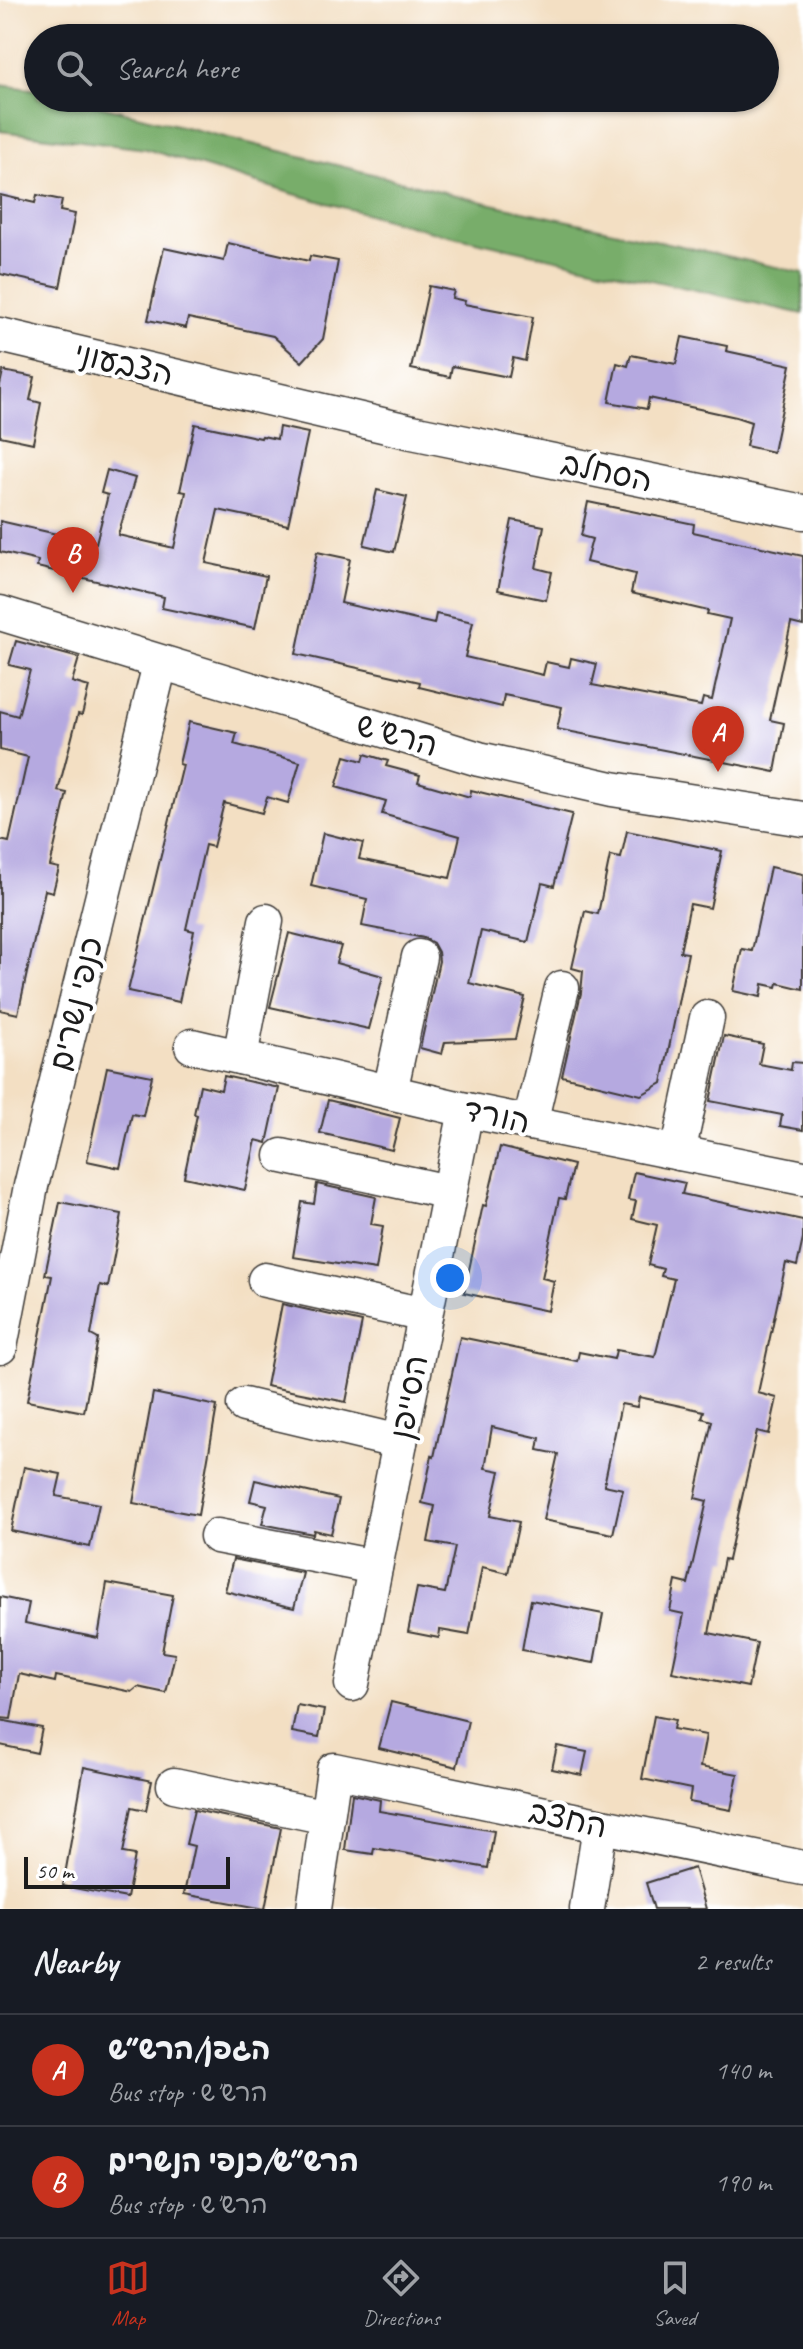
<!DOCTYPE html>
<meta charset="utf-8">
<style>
body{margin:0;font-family:Caveat,"Playpen Sans Hebrew",sans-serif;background:#20242c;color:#f1f3f6}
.scale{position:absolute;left:24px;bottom:20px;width:206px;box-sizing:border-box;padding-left:8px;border:4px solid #1c1c1c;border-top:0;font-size:22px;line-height:28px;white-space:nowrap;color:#1c1c1c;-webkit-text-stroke:6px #fff;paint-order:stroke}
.you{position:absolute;left:450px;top:1278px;width:28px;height:28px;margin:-20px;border:6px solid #fff;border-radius:50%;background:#1a73e8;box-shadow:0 0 0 12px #1a73e833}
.badge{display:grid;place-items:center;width:52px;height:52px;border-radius:50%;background:#c8321e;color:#fff;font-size:26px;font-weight:700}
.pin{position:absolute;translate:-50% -66px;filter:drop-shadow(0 2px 4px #0008)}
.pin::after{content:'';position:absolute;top:42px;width:28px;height:24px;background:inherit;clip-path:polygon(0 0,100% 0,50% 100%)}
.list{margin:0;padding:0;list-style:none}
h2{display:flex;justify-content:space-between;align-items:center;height:104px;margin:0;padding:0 32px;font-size:34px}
h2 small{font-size:26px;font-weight:400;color:#9ea1a6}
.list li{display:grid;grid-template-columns:52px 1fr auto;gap:24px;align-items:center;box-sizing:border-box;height:112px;padding:0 32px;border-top:2px solid #363941}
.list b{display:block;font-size:30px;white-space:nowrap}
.list p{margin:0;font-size:26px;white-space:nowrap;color:#9ea1a6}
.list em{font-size:26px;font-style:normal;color:#9ea1a6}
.icon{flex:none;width:44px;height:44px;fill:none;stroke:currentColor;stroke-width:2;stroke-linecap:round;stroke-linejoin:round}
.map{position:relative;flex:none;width:803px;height:1909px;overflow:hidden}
.search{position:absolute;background:#171b24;box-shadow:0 2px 6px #0004;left:24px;right:24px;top:24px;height:88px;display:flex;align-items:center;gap:20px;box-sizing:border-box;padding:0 28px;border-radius:44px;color:#9ea1a6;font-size:30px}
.sheet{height:328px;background:#171b24}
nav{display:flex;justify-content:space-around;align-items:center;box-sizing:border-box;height:112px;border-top:2px solid #363941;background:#171b24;font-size:22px;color:#9ea1a6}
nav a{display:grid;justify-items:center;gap:4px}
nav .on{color:#c8321e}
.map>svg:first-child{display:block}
.forest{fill:#78ad6a;stroke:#4a6443;stroke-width:2}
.building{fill:#b5a9e0}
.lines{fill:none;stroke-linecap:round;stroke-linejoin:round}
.minor-casing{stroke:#3c3935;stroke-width:37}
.minor{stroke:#fff;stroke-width:34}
.labels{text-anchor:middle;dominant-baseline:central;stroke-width:8;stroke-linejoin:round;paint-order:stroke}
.street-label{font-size:32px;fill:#1c1c1c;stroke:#fff}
</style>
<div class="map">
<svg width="803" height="1909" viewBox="0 0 803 1909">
<rect width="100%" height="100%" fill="#fff"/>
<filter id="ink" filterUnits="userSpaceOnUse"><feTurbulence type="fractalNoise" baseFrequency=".0125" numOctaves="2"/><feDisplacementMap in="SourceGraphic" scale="16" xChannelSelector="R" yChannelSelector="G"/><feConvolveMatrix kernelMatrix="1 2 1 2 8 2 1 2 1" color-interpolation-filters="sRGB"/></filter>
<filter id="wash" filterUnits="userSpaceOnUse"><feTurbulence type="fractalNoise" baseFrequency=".006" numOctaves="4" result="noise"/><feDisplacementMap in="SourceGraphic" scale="32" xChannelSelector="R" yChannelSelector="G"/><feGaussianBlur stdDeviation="1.8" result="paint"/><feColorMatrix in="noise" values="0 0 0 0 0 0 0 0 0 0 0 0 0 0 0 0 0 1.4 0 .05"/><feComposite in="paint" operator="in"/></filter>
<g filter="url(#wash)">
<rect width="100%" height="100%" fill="#f3dfc3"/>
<polygon class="forest" points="0,85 38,90 38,98 69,98 492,204 803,273 803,314 431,231 290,193 146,149 0,131"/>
<g id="blocks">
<g class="building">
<polygon points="0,195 35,203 37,195 62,200 60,211 75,214 60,287 0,274"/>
<polygon points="228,243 309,261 310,256 338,261 323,339 302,362 273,336 188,318 186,328 148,320 164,248 224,261"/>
<polygon points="429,286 454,291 452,298 465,301 464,304 533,317 525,361 513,358 509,377 452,366 450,377 411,369"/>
<polygon points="682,337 727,346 726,351 791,365 773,452 746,446 751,422 736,417 649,398 647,409 609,402 617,363 628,366 631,355 676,364"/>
<polygon points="3,371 35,377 30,400 41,403 33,443 0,436 0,385"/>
<polygon points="195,424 261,438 262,436 277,439 279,427 308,433 288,525 218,510 206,563 266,576 255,628 162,608 164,597 37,567 38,561 0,552 0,521 96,543 108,495 101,493 107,470 135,478 118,535 174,548 186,492 180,491"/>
<polygon points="377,490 407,497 394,552 364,545"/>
<polygon points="588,502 694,524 693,532 803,556 803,626 791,623 770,720 784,723 775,772 557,729 562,707 504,695 502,707 419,687 420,682 296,654 317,552 350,559 341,603 434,624 436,614 473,622 465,657 543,675 546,662 569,667 571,658 597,664 592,685 701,706 703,698 712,700 730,619 707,614 708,611 631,593 635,574 586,562 592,539 581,536"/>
<polygon points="512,520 544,526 536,568 552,572 546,600 498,590"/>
<polygon points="16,641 79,658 72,682 89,687 82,715 78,714 58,791 67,793 50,866 59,868 53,892 45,890 18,1014 0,1010 0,840 9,842 28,757 0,750 0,711 18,716 30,670 9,665"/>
<polygon points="189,722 237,733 234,744 300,762 288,803 267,797 262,813 224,803 213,847 205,845 186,929 194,931 179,1002 128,991 183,765 179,764"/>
<polygon points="365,754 388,761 386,766 420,775 418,782 470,797 471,790 572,814 554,886 542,883 528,942 481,931 469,983 525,997 515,1039 445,1042 442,1054 420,1048 439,961 438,952 433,943 424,938 362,926 367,899 311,886 323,833 363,843 359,859 450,878 460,836 382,814 386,801 336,787 345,756 363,761"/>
<polygon points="627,831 722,851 710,908 690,904 680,952 688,953 662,1083 641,1095 562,1076 581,993 583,971 572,968 585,911 598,914 610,856 621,858"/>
<polygon points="770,867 803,874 803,989 778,983 777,987 763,984 761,997 733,991 742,949 752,951"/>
<polygon points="289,933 341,946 336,963 383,976 369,1029 270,1007"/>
<polygon points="724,1036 763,1044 759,1064 791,1070 792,1062 803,1063 803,1130 780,1126 782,1115 710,1101"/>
<polygon points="107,1067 152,1076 143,1116 132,1114 120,1168 87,1161"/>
<polygon points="224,1076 279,1088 267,1143 256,1140 245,1190 184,1177 197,1115 194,1114 200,1085 221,1090"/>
<polygon points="328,1100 400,1118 392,1150 320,1133"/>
<polygon points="500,1147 573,1165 565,1199 559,1198 542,1278 554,1281 548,1311 464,1293 483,1205 486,1206"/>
<polygon points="634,1172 685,1183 682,1194 803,1220 803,1239 797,1266 786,1263 758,1393 777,1398 769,1434 757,1431 728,1560 724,1559 709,1633 757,1643 748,1687 672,1672 684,1614 670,1611 676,1581 688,1584 707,1501 695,1498 712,1421 702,1418 704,1411 639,1397 637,1407 621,1404 604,1485 623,1489 613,1534 543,1520 558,1454 538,1450 540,1438 492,1427 485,1468 500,1471 490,1516 519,1522 508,1573 482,1567 469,1635 440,1630 439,1638 408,1632 417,1588 445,1593 455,1547 428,1542 435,1506 422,1503 432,1456 434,1457 460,1337 577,1361 579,1352 614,1359 616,1350 655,1357 674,1279 661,1276 663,1269 648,1265 657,1225 632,1219 636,1201 628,1200"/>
<polygon points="317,1184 376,1197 371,1224 383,1226 376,1270 293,1257 302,1202 314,1204"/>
<polygon points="60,1202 122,1214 108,1287 100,1285 91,1335 98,1339 84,1412 27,1401 52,1276 45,1275"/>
<polygon points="282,1304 362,1322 346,1402 266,1386"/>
<polygon points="153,1393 217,1406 198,1515 133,1503"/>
<polygon points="24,1467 61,1474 56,1496 99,1504 90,1547 11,1531"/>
<polygon points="255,1480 339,1499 331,1534 314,1530 313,1534 262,1524 267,1505 250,1501"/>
<polygon points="233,1559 303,1573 294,1608 225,1591"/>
<polygon points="107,1583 173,1595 162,1652 175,1654 166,1693 138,1687 132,1692 56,1676 55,1682 19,1674 11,1719 0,1718 0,1597 29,1603 25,1623 98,1638"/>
<polygon points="531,1600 603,1614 594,1663 522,1650"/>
<polygon points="391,1702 468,1721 457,1767 379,1748"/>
<polygon points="297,1705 324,1710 319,1737 292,1732"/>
<polygon points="654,1716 675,1720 673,1729 706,1735 700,1767 738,1774 731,1810 689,1802 691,1789 642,1779"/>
<polygon points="0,1720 42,1728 37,1753 0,1745"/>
<polygon points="557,1746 587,1752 582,1775 552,1769"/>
<polygon points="84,1767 152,1781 146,1810 132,1807 123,1853 135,1855 127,1898 63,1886"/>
<polygon points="352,1794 380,1800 379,1811 494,1831 488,1868 374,1848 373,1854 345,1850"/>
<polygon points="194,1810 281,1828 265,1909 184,1894 194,1846 186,1844"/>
<polygon points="694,1868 706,1909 654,1909 646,1883"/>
</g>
</g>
</g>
<g filter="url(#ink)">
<use href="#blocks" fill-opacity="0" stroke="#3c3935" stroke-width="2"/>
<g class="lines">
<defs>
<g id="minor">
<polyline points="0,335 412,432 803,512"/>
<polyline points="0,613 479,759 612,789 803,819"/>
<polyline points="192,1046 466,1110 803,1178"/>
<polyline points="240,1057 266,921"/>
<polyline points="390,1092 419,957"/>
<polyline points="530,1123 562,988"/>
<polyline points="678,1153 707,1018"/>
<polyline points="282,1156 449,1192"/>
<polyline points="265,1280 425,1315"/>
<polyline points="0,1347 31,1186 160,664"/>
<polyline points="244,1405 400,1442"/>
<polyline points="217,1536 375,1567"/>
<polyline points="352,1684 466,1110"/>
<polyline points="174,1785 327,1817"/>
<polyline points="314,1909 334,1770 803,1868"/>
<polyline points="587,1909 600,1826"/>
</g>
</defs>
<use href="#minor" class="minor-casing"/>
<use href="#minor" class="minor"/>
</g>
</g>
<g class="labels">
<g class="street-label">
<text transform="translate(124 364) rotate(13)">הצבעוני</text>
<text transform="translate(607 472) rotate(12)">הסחלב</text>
<text transform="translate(397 735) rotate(16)">הרש''ש</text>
<text transform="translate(76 1004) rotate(-76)">כנפי נשרים</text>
<text transform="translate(497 1116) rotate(12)">הורד</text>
<text transform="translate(409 1397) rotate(-79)">הסייפן</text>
<text transform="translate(568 1819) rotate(12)">החצב</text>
</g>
</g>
</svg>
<div class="scale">50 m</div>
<div class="you"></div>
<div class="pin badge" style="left:718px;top:772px">A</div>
<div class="pin badge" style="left:73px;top:593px">B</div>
<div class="search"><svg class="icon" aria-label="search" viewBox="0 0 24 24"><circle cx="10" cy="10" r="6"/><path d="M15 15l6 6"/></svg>Search here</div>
</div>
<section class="sheet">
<h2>Nearby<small>2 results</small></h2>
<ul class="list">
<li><span class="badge">A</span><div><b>הגפן/הרש״ש</b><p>Bus stop · הרש''ש</p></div><em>140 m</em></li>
<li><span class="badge">B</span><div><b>הרש״ש/כנפי הנשרים</b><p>Bus stop · הרש''ש</p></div><em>190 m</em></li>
</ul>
</section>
<nav>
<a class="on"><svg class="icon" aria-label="map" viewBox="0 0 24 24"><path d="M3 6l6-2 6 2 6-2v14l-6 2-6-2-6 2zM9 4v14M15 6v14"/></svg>Map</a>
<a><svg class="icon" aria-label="directions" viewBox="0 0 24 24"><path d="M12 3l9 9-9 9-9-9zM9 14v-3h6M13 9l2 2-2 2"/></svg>Directions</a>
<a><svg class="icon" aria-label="saved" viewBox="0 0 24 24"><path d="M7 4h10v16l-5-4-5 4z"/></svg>Saved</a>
</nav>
